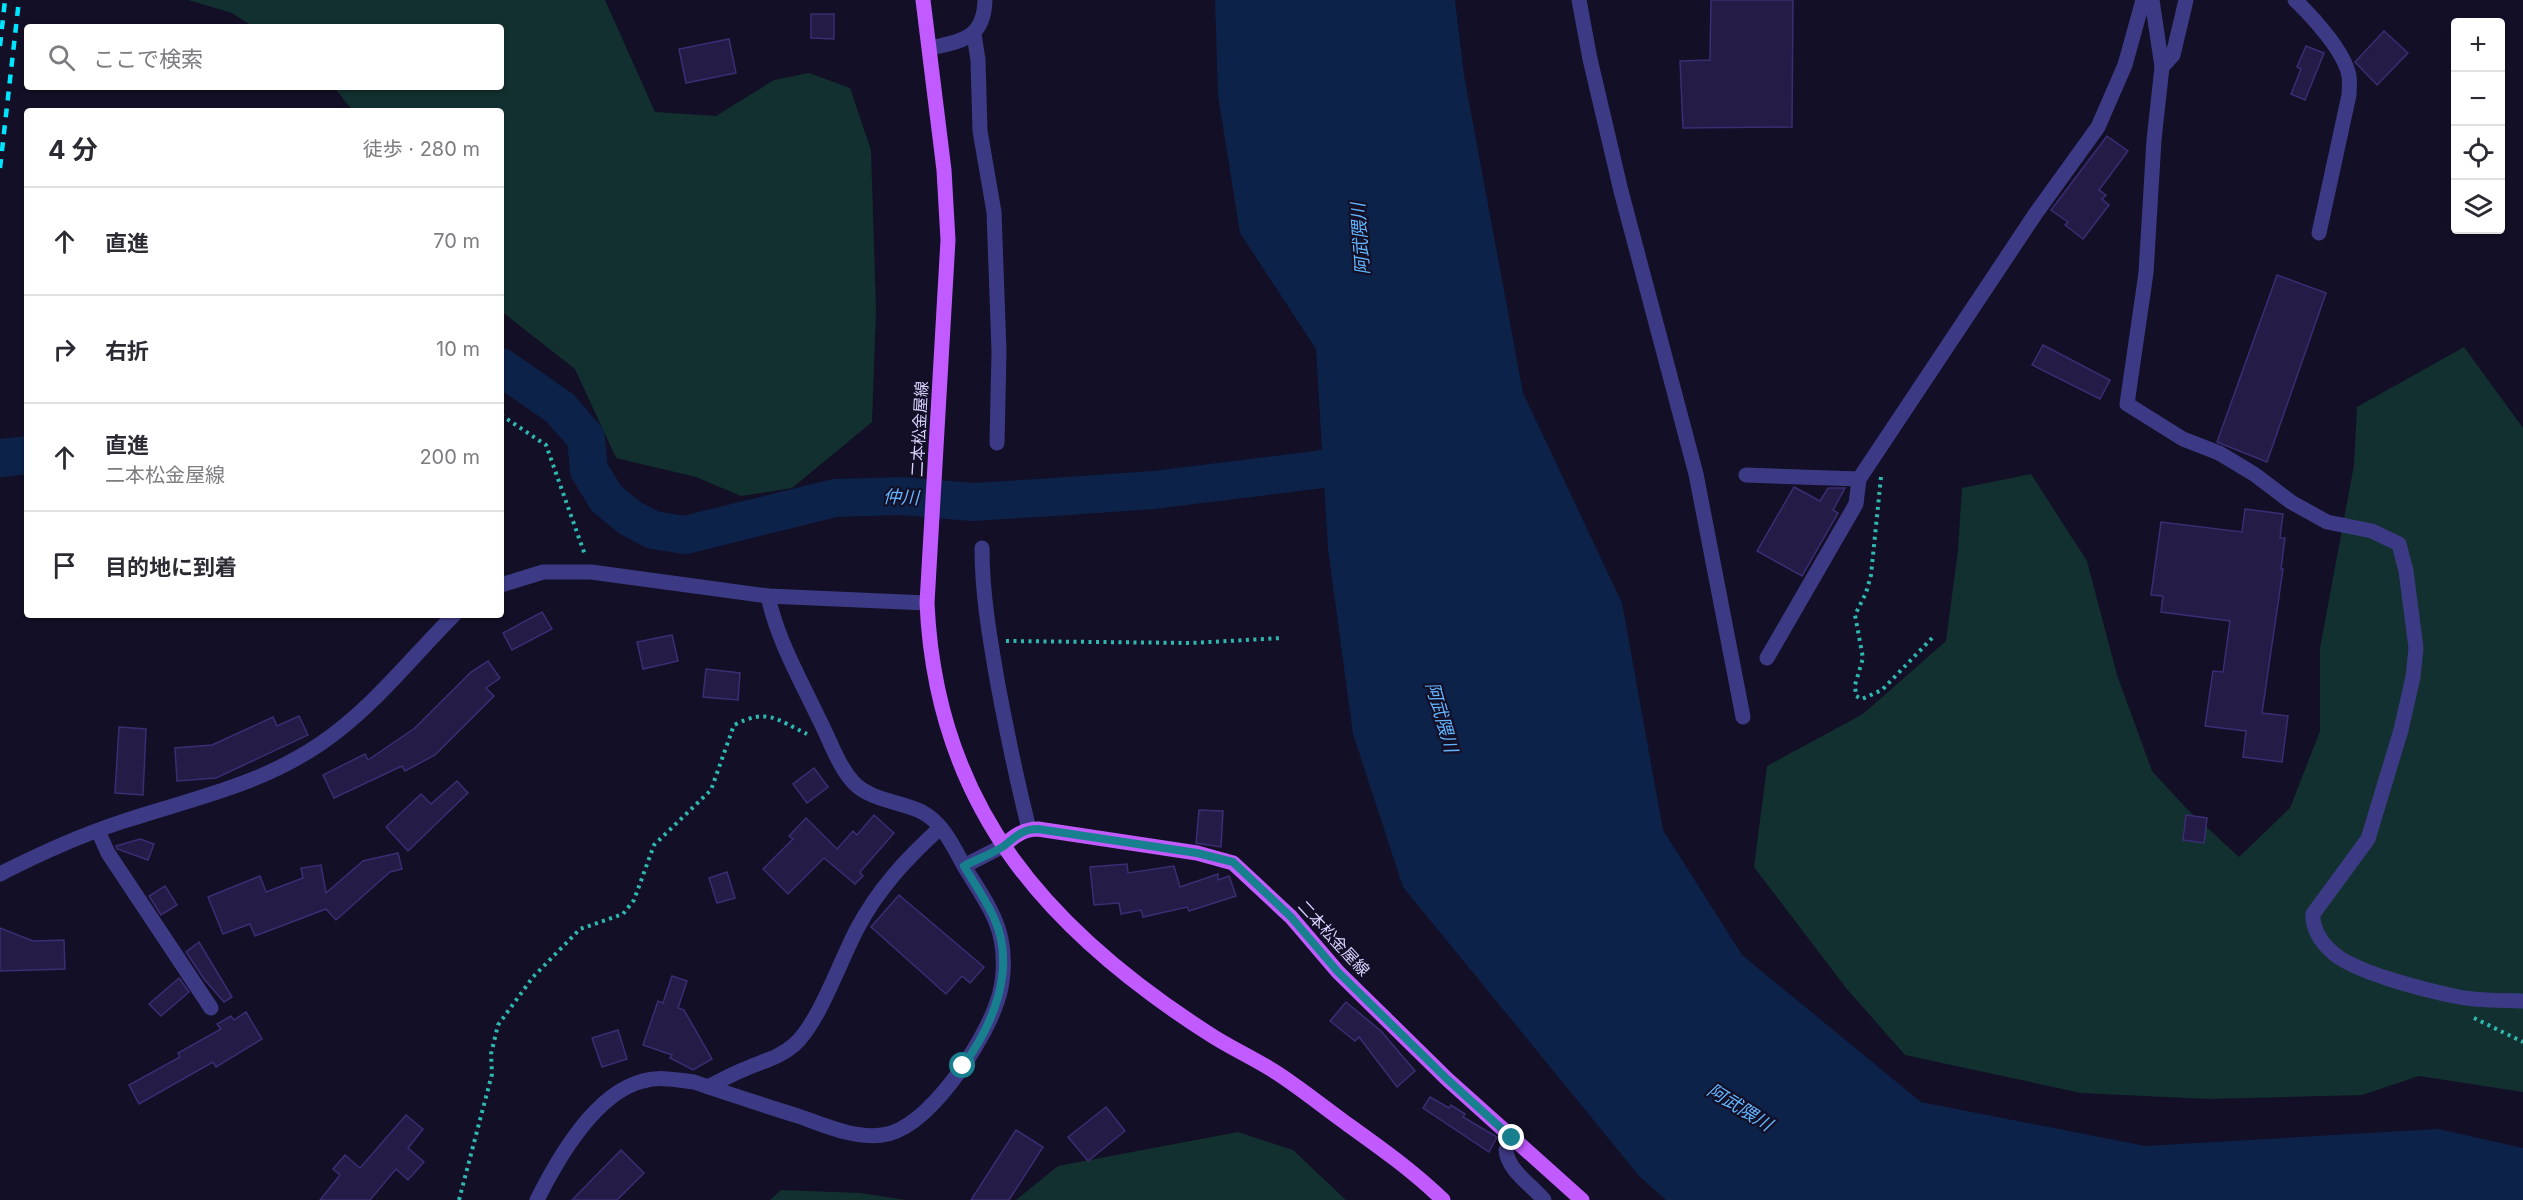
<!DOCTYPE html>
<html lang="ja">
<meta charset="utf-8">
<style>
body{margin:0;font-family:Inter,"Noto Sans JP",sans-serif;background:#f2f2f3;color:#2b2b33}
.controls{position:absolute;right:18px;top:18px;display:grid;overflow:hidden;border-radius:6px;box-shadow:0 2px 4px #0004}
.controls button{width:54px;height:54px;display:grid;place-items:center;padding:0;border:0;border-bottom:2px solid #e1e1e2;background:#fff;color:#2b2b33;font:30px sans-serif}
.stop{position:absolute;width:18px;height:18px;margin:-14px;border:4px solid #187f8f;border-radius:50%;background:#fff}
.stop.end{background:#187f8f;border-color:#fff;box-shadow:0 2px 6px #0008}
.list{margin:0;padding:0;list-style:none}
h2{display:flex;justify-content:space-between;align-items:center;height:78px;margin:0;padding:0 24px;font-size:26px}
h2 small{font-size:20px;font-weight:400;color:#7c7c81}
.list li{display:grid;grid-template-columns:39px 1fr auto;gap:18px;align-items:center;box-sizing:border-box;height:108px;padding:0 24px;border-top:2px solid #e1e1e2}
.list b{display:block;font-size:22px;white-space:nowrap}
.list p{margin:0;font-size:20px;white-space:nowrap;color:#7c7c81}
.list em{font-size:20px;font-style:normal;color:#7c7c81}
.icon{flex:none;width:33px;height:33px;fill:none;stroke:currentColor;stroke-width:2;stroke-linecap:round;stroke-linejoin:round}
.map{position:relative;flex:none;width:2523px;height:1200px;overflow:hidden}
.search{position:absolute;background:#fff;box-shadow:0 2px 4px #0004;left:24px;top:24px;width:480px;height:66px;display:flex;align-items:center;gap:15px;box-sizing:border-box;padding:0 21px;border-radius:6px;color:#7c7c81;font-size:22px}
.panel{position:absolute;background:#fff;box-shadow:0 2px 4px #0004;left:24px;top:108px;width:480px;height:510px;border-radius:6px}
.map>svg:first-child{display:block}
.green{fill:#12302f}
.water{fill:#0c2248}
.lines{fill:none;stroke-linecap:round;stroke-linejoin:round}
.river{stroke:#0c2248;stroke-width:38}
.building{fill:#241b47;stroke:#3b2d73;stroke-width:1.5}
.path{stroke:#2fb8b0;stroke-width:4;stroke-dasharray:3 4.5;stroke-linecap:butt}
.minor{stroke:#3d3a85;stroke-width:15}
.major{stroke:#c25bff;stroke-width:15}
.rail{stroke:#00e5ff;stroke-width:4.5;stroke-dasharray:9 8;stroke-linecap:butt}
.route{stroke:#187f8f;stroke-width:8}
.labels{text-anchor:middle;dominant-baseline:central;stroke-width:4.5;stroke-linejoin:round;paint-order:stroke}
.street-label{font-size:16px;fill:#d9d4ff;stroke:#130f26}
.water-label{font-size:18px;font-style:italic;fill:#62b6ff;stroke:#130f26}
</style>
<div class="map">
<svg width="2523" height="1200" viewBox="0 0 2523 1200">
<rect width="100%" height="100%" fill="#130f26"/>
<g class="green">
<polygon points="188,0 605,0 655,112 716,116 774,80 809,73 850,88 871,150 876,310 872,422 792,488 741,496 696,477 616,458 575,369 501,311 501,111 353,111 334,87 501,87 501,27 254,27 232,13"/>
<polygon points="2464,347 2523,428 2523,1092 2419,1076 2362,1095 2208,1099 2081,1093 1905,1055 1846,988 1754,867 1767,766 1863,714 1946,641 1958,550 1962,488 2031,474 2087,561 2117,675 2152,771 2186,808 2239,857 2290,808 2320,731 2320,648 2354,465 2357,407"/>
<polygon points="1238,1132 1293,1150 1346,1200 1016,1200 1058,1166"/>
<polygon points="781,1190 860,1193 906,1200 770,1200"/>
</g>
<polygon class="water" points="1215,0 1455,0 1464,75 1523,393 1622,603 1663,830 1742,955 1921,1102 2145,1146 2438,1129 2523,1148 2523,1200 1666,1200 1640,1177 1403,887 1353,734 1328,549 1316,349 1240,233 1218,95"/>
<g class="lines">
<g class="river">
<polyline points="501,367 560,408 586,438 589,470 606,498 630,518 653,530 685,535 835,498 902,496 972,502 1054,497 1153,490 1315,470 1374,460"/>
<polyline points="0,458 27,455"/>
</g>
</g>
<g class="building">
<polygon points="1711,0 1793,0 1792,127 1683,128 1680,61 1710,60"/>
<polygon points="811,14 834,14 834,39 811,38"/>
<polygon points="2384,31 2408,53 2377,85 2355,62"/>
<polygon points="729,39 736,73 686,83 679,49"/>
<polygon points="2306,46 2324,53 2305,100 2291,94 2301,69 2297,67"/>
<polygon points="2107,136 2128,151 2099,190 2106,195 2102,199 2109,205 2083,239 2065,225 2068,222 2051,210"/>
<polygon points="2277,275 2326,293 2267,462 2217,442"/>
<polygon points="2043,345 2110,380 2100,399 2032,365"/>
<polygon points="1794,487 1820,501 1828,488 1845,488 1833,510 1838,513 1802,576 1757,551"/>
<polygon points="2245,509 2283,514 2280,538 2285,538 2281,569 2283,569 2262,713 2288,716 2282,762 2243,757 2246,731 2205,726 2213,671 2223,672 2230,621 2161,612 2163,596 2151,595 2161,522 2242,532"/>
<polygon points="542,612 552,629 512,650 503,633"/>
<polygon points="672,635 678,661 643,669 637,642"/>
<polygon points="488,661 500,678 486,688 494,696 435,755 405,771 402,766 334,798 323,775 365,754 368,760 415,728 471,672"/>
<polygon points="706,669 740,673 738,700 703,697"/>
<polygon points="299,716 308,735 216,778 177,781 175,748 212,745 273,717 277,726"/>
<polygon points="119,727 146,729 143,795 115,793"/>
<polygon points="814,768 828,787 807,803 793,784"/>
<polygon points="457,781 468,793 408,851 386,827 421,794 431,804"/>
<polygon points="1199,810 1223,811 1221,847 1196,843"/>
<polygon points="874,815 894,833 860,872 863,876 855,884 824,858 788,894 763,869 793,839 789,836 806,818 837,849 853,831 857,835"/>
<polygon points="2186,815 2207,818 2204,843 2183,840"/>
<polygon points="140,839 154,844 148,860 117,849 116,846"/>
<polygon points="398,853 402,869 390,872 336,920 326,909 255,936 250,924 223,934 208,897 260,876 266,892 303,878 301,868 321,865 326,893 363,861"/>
<polygon points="1127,864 1128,873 1174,866 1180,887 1218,874 1218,880 1229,876 1236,896 1189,911 1187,907 1143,917 1141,910 1121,914 1119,903 1094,905 1090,867"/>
<polygon points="727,872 735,898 717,903 709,878"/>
<polygon points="165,886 177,905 161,915 149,896"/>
<polygon points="899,895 984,967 970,983 962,976 946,994 871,927"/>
<polygon points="0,928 33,941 64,940 65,969 0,971"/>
<polygon points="199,942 232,997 224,1002 204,979 186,952"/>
<polygon points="672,976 687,981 678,1008 684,1010 712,1059 693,1070 670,1058 672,1055 643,1045 658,1001 663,1003"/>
<polygon points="179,978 189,992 161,1016 149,1004"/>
<polygon points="1346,1002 1381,1031 1415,1071 1397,1087 1359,1037 1355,1041 1330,1021"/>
<polygon points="246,1012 262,1039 216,1067 213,1062 139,1104 129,1085 180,1057 178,1053 221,1029 217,1024 231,1016 234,1020"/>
<polygon points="618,1030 627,1059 602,1067 592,1038"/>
<polygon points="1430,1097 1449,1108 1451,1105 1465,1114 1463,1117 1497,1137 1489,1152 1423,1108"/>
<polygon points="1106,1107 1125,1131 1088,1161 1068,1137"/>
<polygon points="406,1115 423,1129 408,1148 424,1162 408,1180 396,1169 370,1200 320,1200 340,1175 333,1169 345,1155 360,1168"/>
<polygon points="1016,1130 1043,1147 1009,1200 971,1200"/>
<polygon points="621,1150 644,1173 617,1200 572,1200"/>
</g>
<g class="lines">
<g class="path">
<polyline points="501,415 546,445 585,555"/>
<polyline points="1881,477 1871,575 1866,593 1855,615 1863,658 1855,685 1856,696 1862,699 1882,690 1934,636"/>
<polyline points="1006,641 1191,643 1282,638"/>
<polyline points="2474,1018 2523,1042"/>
<path d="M459,1200L492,1074L491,1054L498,1025L533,977L580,929L623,914L634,900L654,845L711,790L734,725C767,708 776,719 807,734"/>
</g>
<g class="minor">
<polyline points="1579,0 1590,59 1621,191 1696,474 1743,717"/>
<path d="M2152,0L2162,67L2154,140L2146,273L2127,404L2183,439L2219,453L2254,474L2291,502L2327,522L2372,531L2399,544L2406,571L2416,648L2413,677L2401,730L2368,839L2313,914C2312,927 2320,941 2330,950C2350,972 2429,991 2459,997C2479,1001 2502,1000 2523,1001"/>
<path d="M2295,0C2312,16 2345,52 2349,76C2350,82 2349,89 2349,95L2319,233"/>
<polyline points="974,34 978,60 980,131 994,212 999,351 997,443"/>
<path d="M930,48C963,41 984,38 985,0"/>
<polyline points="2162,67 2173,55 2186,0"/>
<polyline points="1746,475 1859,479 2036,213 2098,127 2125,65 2143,0"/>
<path d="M982,548C982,595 990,639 998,685C1007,733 1017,781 1029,829"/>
<polyline points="501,585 543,572 591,572 768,596 927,603"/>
<path d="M768,596C777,639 800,679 819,719C830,740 838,766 854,783C870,800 902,802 922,812C943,823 953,846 964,866L1003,846"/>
<polyline points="1767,658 1856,504 1859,479"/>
<polyline points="98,831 108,853 211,1008"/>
<path d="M0,874C39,854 79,836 121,822C191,799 258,786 320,744C372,709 410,659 454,615"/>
<path d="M708,1087C720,1081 732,1074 745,1069C762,1061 779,1058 794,1045C819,1023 840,961 857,929C878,889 907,858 940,828"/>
<path d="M1512,1138L1506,1150C1508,1171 1531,1184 1544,1200"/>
<path d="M537,1200C558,1158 595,1093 643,1081C660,1076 677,1080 694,1082C729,1094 763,1105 798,1116C824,1125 854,1139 882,1135C928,1130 984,1042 997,1002C1004,983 1005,958 1001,939C996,913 977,888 964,866"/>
</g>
<g class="major">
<path d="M923,0L944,170L948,240L927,603C936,807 1048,932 1214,1037C1235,1050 1257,1060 1277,1073C1300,1088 1321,1105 1343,1121C1378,1146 1412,1170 1443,1200"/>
<path d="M1003,846C1013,837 1023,829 1038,829L1197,853L1233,863L1291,917L1338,972L1447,1079L1582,1200"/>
</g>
<g class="rail">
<polyline points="0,46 5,0"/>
<polyline points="0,168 19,0"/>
</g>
</g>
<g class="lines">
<path class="route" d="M963,1066C993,1025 1017,968 994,918C986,900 974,883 964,866C977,859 992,854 1004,846C1015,837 1022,829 1038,829L1197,853L1233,862L1291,917L1338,972L1447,1079L1512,1138"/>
</g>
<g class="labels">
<g class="street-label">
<text transform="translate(919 429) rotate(-87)">二本松金屋線</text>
<text transform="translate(1334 938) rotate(47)">二本松金屋線</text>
</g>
<g class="water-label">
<text transform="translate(1360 239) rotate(-94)">阿武隈川</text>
<text transform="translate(901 497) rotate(2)">仲川</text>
<text transform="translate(1442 717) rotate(74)">阿武隈川</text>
<text transform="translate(1740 1107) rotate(32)">阿武隈川</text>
</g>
</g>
</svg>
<div class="controls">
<button>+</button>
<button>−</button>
<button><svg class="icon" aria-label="locate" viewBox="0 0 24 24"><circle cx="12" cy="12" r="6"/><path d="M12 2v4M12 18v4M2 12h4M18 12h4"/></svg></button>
<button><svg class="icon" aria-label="layers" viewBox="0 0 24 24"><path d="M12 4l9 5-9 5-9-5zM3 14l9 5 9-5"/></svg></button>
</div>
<div class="stop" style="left:963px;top:1066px"></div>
<div class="stop end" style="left:1512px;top:1138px"></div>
<div class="search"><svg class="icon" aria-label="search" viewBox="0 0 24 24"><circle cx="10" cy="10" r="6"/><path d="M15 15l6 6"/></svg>ここで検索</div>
<section class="panel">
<h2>4 分<small>徒歩 · 280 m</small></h2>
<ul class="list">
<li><svg class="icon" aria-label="ahead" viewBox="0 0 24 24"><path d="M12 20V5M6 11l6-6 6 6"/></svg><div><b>直進</b></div><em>70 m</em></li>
<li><svg class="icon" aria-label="right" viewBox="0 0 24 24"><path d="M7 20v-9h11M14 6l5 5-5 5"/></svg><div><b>右折</b></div><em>10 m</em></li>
<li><svg class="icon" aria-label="ahead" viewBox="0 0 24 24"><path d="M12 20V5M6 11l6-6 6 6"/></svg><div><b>直進</b><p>二本松金屋線</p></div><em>200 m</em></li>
<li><svg class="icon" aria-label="arrive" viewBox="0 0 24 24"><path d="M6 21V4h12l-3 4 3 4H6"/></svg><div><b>目的地に到着</b></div></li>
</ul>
</section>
</div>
